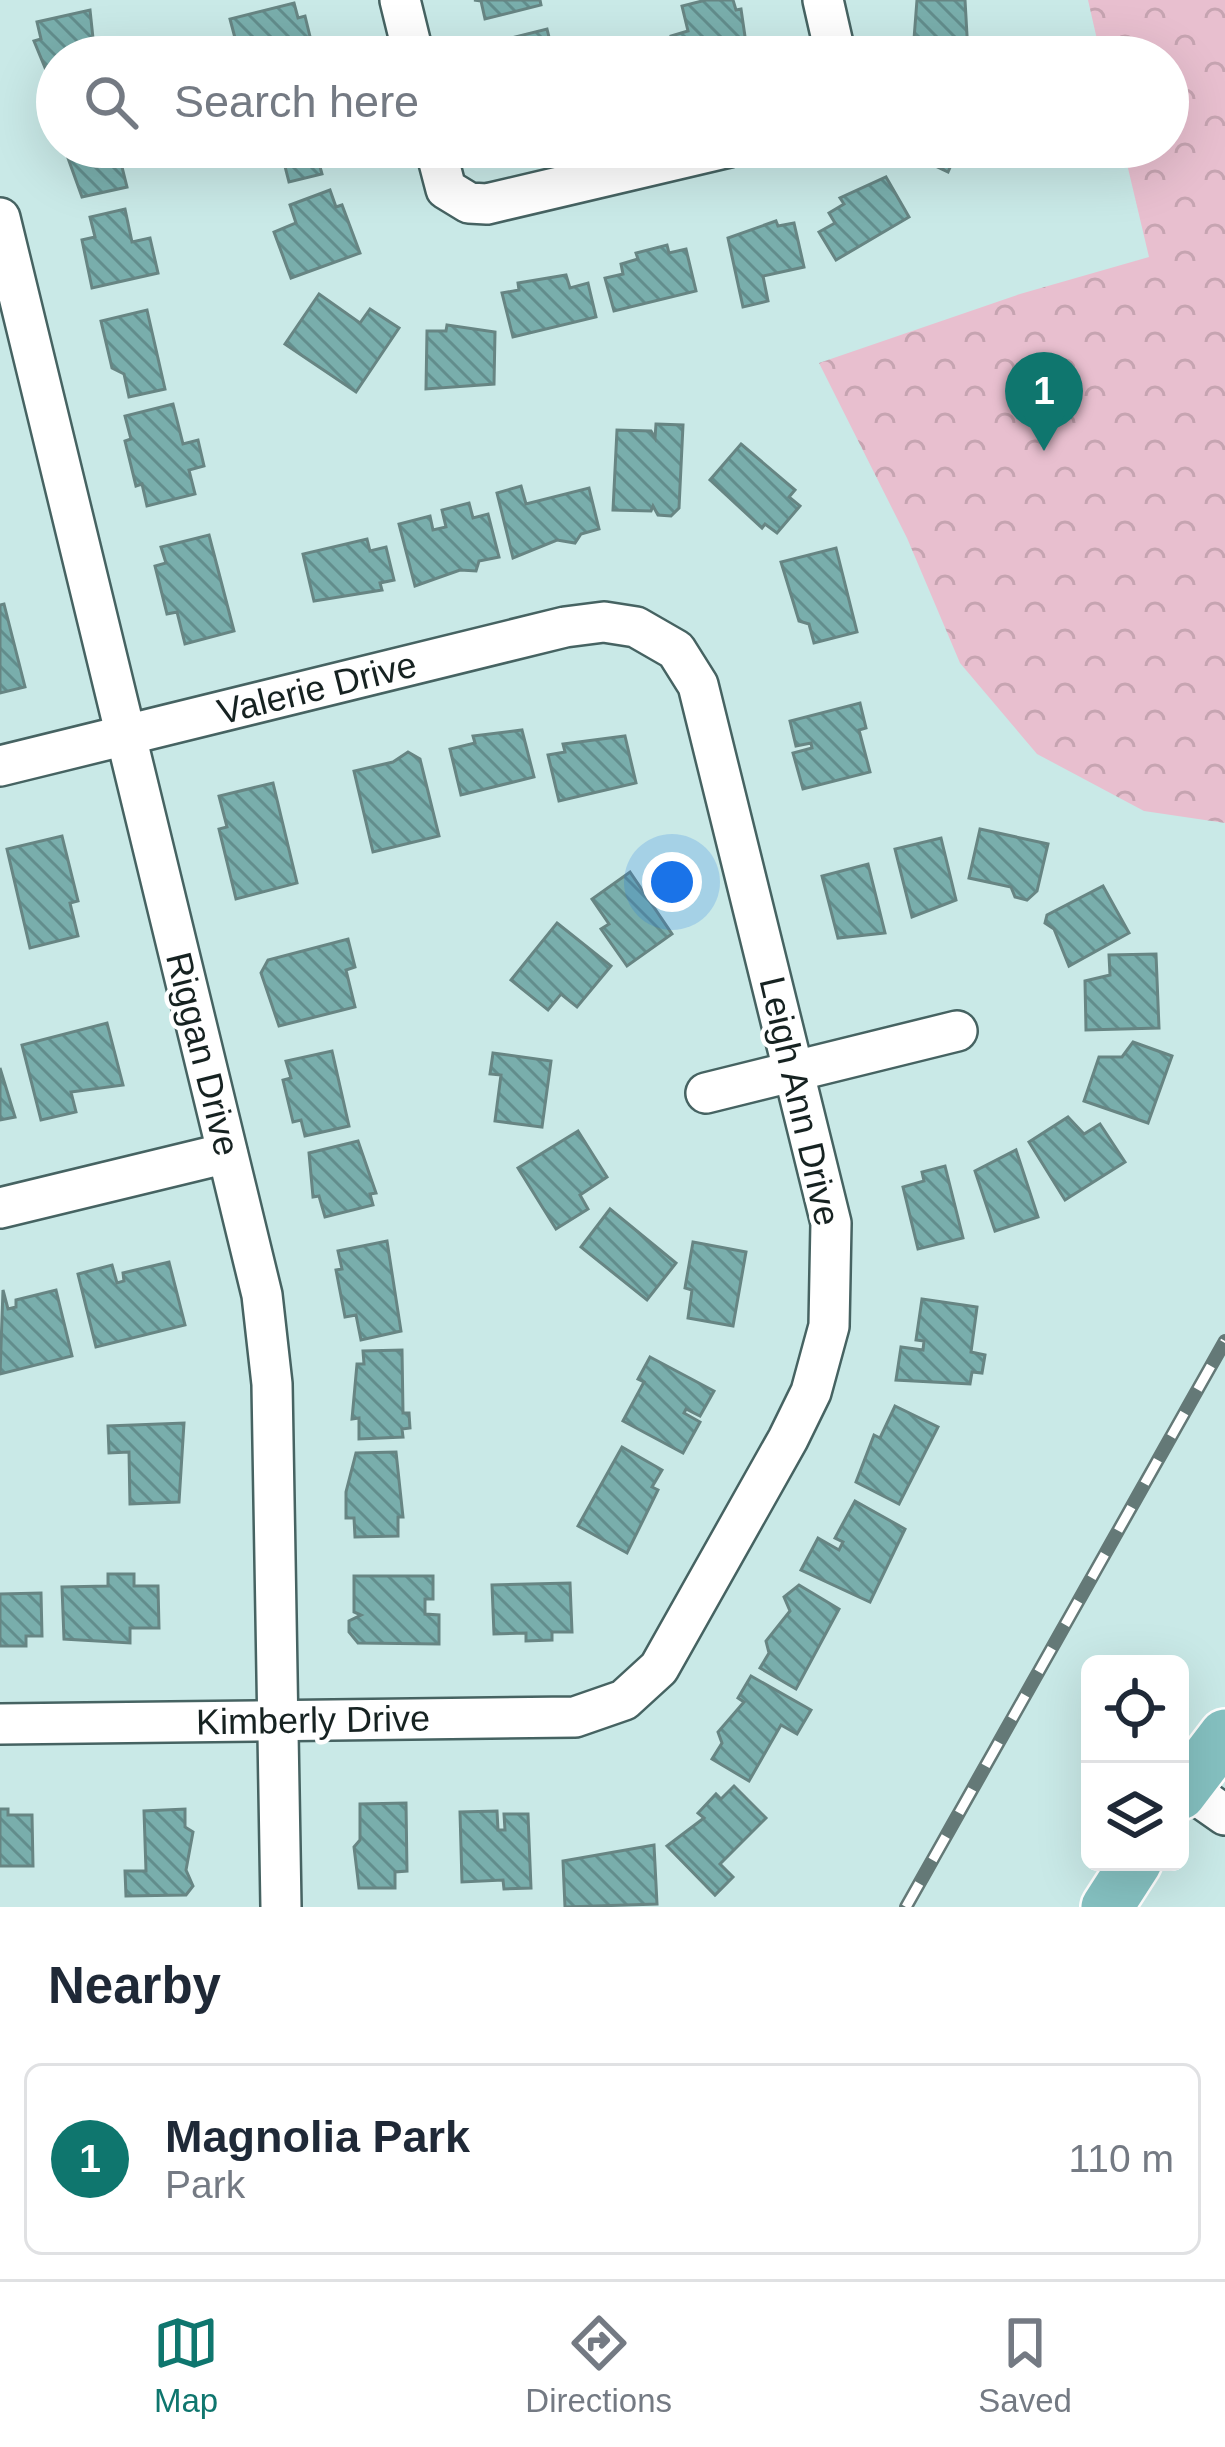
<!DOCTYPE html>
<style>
body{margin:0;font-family:Arial,sans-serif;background:#f2f2f3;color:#1f2937}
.controls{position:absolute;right:36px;bottom:36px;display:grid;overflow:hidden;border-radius:18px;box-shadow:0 12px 48px #0002}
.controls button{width:108px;height:108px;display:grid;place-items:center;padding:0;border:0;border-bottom:3px solid #e0e1e3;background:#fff;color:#1f2937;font:60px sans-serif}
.you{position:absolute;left:672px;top:882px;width:42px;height:42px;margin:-30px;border:9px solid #fff;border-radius:50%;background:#1a73e8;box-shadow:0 0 0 18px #1a73e833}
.badge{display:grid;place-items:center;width:78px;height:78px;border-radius:50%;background:#0f766e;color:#fff;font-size:39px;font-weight:700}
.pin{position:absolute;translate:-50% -99px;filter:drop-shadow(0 3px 6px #0008)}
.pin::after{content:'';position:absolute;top:63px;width:42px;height:36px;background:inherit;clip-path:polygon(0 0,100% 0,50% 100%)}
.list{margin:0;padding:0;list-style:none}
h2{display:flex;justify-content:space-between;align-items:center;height:156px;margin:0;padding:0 48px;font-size:51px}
h2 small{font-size:39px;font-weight:400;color:#747a83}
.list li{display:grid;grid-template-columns:78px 1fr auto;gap:36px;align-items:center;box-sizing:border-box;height:192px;margin:0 24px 24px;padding:0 24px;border:3px solid #e0e1e3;border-radius:18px}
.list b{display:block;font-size:45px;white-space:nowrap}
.list p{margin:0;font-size:39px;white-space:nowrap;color:#747a83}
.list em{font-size:39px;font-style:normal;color:#747a83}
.icon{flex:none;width:66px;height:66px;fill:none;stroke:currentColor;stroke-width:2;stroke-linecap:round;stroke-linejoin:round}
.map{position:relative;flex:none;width:1225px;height:1907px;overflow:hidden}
.search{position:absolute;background:#fff;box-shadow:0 12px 48px #0002;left:36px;right:36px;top:36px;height:132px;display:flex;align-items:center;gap:30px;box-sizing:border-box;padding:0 42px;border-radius:66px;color:#747a83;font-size:45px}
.sheet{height:372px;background:#fff}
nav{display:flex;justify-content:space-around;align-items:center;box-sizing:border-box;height:168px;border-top:3px solid #e0e1e3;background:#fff;font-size:33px;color:#747a83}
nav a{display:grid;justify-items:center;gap:6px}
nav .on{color:#0f766e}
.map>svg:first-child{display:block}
.park{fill:url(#park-crowns)}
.building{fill:url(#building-back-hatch);stroke:#678583;stroke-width:3}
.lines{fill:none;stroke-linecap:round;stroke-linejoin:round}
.minor-casing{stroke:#466362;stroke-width:44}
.major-casing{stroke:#fff;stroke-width:56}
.minor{stroke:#fff;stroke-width:39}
.major{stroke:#85c1c1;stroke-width:51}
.rail-casing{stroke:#647977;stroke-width:14}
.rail{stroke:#fff;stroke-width:9;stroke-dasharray:27;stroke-linecap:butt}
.labels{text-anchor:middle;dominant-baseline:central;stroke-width:9;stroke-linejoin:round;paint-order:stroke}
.street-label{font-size:36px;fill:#162221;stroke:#fff}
</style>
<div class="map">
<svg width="1225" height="1907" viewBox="0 0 1225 1907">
<defs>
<pattern id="park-crowns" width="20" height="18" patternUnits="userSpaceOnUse" patternTransform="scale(3)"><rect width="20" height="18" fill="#e8bfcf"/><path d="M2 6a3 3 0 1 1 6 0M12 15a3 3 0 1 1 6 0" fill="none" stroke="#c6a4b1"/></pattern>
<pattern id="building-back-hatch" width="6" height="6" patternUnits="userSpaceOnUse" patternTransform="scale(3)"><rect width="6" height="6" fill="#79aeac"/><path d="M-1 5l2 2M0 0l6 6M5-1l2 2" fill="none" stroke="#628d8c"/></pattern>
</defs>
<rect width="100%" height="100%" fill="#c9e9e7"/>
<polygon class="park" points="1088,0 1225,0 1225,823 1144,811 1037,754 960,663 907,538 819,363 1020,294 1149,257 1123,147 1168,147 1168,57 1101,57"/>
<g class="building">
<polygon points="474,0 540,0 541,5 485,19 481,1"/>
<polygon points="706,0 733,0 736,10 741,9 748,57 676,57 671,36 688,31 682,6"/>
<polygon points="917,0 965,0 968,53 921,55 921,38 914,39"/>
<polygon points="294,3 298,18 305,16 315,57 240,57 230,19"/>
<polygon points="90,10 95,57 57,57 53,87 34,41 41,39 37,22"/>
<polygon points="547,29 554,57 477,57 475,47"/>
<polygon points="64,147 117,147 127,187 82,197"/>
<polygon points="280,147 328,147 329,153 317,156 322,174 289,182"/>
<polygon points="911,147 959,147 948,172 908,153"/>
<polygon points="886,177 909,217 836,260 819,232 835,223 829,213 844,204 840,198"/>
<polygon points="330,190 336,207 342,205 360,253 291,278 274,232 296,223 290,205"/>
<polygon points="125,209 132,242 150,238 158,273 92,288 82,240 95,237 90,217"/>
<polygon points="776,221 778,226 794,223 804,267 763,276 768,301 743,307 728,238"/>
<polygon points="667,245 669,253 686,249 696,291 614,311 605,278 623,274 621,264 638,259 636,253"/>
<polygon points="566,275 570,288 588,283 596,317 513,337 502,293 519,290 518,283"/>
<polygon points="319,294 360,323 370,309 399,328 356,392 285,344"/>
<polygon points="147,310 165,389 129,397 124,374 112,368 101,321"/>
<polygon points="447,325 495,332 494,384 426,389 427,331 446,331"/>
<polygon points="173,404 183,444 198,440 204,466 189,470 195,494 147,506 142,484 136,486 125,441 131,439 125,416"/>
<polygon points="656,424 683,425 679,508 671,516 658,515 653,506 651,511 613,510 617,430 651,431 655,438"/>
<polygon points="741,444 795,490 789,497 800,506 777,533 765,524 762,528 710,480"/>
<polygon points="521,486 526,504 589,488 599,529 581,534 575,543 557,540 513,558 497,493"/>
<polygon points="469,503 473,518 488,514 499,557 479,561 476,571 460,570 415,586 399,524 430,516 433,530 446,527 442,510"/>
<polygon points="209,535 234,631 185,644 177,612 167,614 155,566 166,563 161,547"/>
<polygon points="367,539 370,551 386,547 394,580 380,583 382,590 314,601 303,554"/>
<polygon points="836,548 857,632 814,643 809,624 799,621 781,562"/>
<polygon points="4,604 25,687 0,693 0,605"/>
<polygon points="860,703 866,728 859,730 870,772 803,789 793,753 812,748 811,743 796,746 790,721"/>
<polygon points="522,730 534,777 461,795 450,749 475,743 473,736"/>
<polygon points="625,736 636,783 559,801 548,755 565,752 563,744"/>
<polygon points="408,752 420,759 439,836 373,852 354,771 393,762"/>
<polygon points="273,783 297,883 236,899 219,829 227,827 219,796"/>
<polygon points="980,829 1048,844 1037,891 1027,900 1015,897 1011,887 969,878"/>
<polygon points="62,836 78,901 70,903 78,936 30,948 7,849"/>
<polygon points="941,838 956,900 912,917 895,849"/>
<polygon points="868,864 885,933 838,938 822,876"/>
<polygon points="630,872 672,934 627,966 601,929 609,924 592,899"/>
<polygon points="1103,886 1129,933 1069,966 1054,929 1045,923 1047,915"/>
<polygon points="557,923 611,966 577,1007 561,994 548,1010 511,980"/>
<polygon points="348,939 355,967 346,970 355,1007 279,1026 261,973 268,960"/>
<polygon points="1156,954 1159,1028 1086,1030 1085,981 1110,975 1109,955"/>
<polygon points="107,1023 123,1085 71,1092 76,1112 41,1120 22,1045"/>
<polygon points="1133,1042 1172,1056 1148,1123 1084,1101 1099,1057 1122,1057"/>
<polygon points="332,1051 349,1126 305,1136 301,1120 293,1122 283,1080 291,1078 286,1061"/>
<polygon points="493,1053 551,1061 542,1127 495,1121 501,1075 490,1074"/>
<polygon points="0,1068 15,1117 0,1120"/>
<polygon points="1068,1117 1084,1134 1100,1124 1125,1162 1065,1200 1029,1142"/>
<polygon points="578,1131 607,1177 580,1195 588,1209 556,1229 518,1168"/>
<polygon points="358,1141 376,1193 370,1194 373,1205 325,1217 319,1196 313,1197 309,1153"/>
<polygon points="1016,1150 1038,1217 995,1231 975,1171"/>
<polygon points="945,1166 963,1238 918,1249 903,1187 924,1181 922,1172"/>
<polygon points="610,1209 676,1263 647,1300 581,1247"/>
<polygon points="387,1241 401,1331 361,1340 356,1315 345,1317 336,1270 342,1269 338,1251"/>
<polygon points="693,1242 746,1252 733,1326 688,1318 692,1290 685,1288"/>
<polygon points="169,1262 185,1325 96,1347 78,1274 112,1265 117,1283 124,1281 123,1273"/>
<polygon points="3,1290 8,1309 16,1307 16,1300 56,1290 72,1356 0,1374"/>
<polygon points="922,1299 977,1307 971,1352 985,1355 982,1373 972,1372 970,1384 896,1380 901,1347 923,1350 924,1341 916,1340"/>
<polygon points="402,1350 403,1413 409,1413 410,1428 402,1429 403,1437 359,1439 359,1418 352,1419 357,1364 364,1364 363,1351"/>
<polygon points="650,1357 714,1391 700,1416 686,1409 684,1413 700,1422 683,1453 623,1421 644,1382 638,1379"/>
<polygon points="895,1406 938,1427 899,1504 856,1482 874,1435 880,1438"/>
<polygon points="184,1423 179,1502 130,1504 129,1452 109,1453 108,1426"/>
<polygon points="622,1447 662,1470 652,1487 658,1490 627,1553 578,1526"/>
<polygon points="396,1452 403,1517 398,1517 398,1536 355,1537 354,1518 346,1518 346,1492 356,1453"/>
<polygon points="855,1501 905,1529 870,1602 801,1570 818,1538 839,1550 843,1542 835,1538"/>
<polygon points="108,1574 134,1574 134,1586 158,1586 159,1628 130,1628 130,1643 64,1639 62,1587 108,1586"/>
<polygon points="354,1576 433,1576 433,1599 425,1599 425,1614 439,1615 439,1644 358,1643 349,1632 349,1621 361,1615 354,1612"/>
<polygon points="570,1583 572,1632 552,1632 552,1640 526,1641 526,1633 494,1634 492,1585"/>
<polygon points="799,1585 839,1609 796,1689 760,1668 769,1653 766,1641 790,1611 784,1597"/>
<polygon points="41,1593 42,1636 26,1636 26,1646 0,1646 0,1594"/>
<polygon points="751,1676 811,1710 797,1734 781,1725 749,1781 712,1759 722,1743 718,1732 744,1702 738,1698"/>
<polygon points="734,1786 766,1818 720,1864 733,1877 715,1895 667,1846 704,1818 698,1813 716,1794 721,1799"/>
<polygon points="406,1803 407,1871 395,1872 395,1888 359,1888 354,1847 360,1840 360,1804"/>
<polygon points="0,1809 8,1809 8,1815 32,1815 33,1866 0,1866"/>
<polygon points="185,1809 185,1827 193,1832 186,1870 193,1886 186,1895 126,1896 125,1871 146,1871 144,1811"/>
<polygon points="497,1811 498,1830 505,1830 504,1814 528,1814 531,1888 504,1889 503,1880 462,1882 460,1812"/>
<polygon points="654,1845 657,1904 565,1907 563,1861"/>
</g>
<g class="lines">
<defs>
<g id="minor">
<polyline points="400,0 414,57"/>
<polyline points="823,0 836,57"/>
<polyline points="435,147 446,189 469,203 487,204 729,147"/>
<polyline points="0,218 262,1295 272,1384 281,1907"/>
<polyline points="0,766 565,627 604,622 636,627 676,650 698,685 831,1223 829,1326 811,1392 788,1439 659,1668 624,1700 575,1717 0,1724"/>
<polyline points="706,1093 957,1031"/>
<polyline points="0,1208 227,1153"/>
<polyline points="1185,1787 1225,1815"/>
</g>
<g id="major">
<polyline points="1180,1794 1225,1735"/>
<polyline points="1107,1907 1136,1862"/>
</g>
</defs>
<use href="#minor" class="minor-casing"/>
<use href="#major" class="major-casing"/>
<use href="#minor" class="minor"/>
<use href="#major" class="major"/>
<defs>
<polyline id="rail" points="906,1907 1225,1341"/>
</defs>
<use href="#rail" class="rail-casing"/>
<use href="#rail" class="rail"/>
</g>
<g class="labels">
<g class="street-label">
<text transform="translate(317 688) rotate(-14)">Valerie Drive</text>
<text transform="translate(203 1054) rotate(76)">Riggan Drive</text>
<text transform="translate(800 1101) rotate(77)">Leigh Ann Drive</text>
<text transform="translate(313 1720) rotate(-1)">Kimberly Drive</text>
</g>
</g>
</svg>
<div class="controls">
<button><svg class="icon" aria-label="locate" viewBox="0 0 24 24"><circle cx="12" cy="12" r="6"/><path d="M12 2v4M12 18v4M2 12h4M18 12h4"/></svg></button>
<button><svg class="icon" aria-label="layers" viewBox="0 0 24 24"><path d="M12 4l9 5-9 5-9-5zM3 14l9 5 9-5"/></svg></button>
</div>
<div class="you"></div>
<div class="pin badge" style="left:1044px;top:451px">1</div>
<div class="search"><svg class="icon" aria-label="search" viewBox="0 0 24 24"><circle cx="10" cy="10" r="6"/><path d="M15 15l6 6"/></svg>Search here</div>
</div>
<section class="sheet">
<h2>Nearby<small></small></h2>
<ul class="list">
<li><span class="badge">1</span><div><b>Magnolia Park</b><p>Park</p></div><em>110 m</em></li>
</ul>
</section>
<nav>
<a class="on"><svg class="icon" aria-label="map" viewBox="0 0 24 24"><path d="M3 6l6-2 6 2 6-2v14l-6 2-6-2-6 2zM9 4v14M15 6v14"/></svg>Map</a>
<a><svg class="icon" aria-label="directions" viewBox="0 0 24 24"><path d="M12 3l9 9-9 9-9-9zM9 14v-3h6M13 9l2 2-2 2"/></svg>Directions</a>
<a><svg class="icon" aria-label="saved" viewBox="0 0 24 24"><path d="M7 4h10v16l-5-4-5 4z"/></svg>Saved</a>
</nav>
